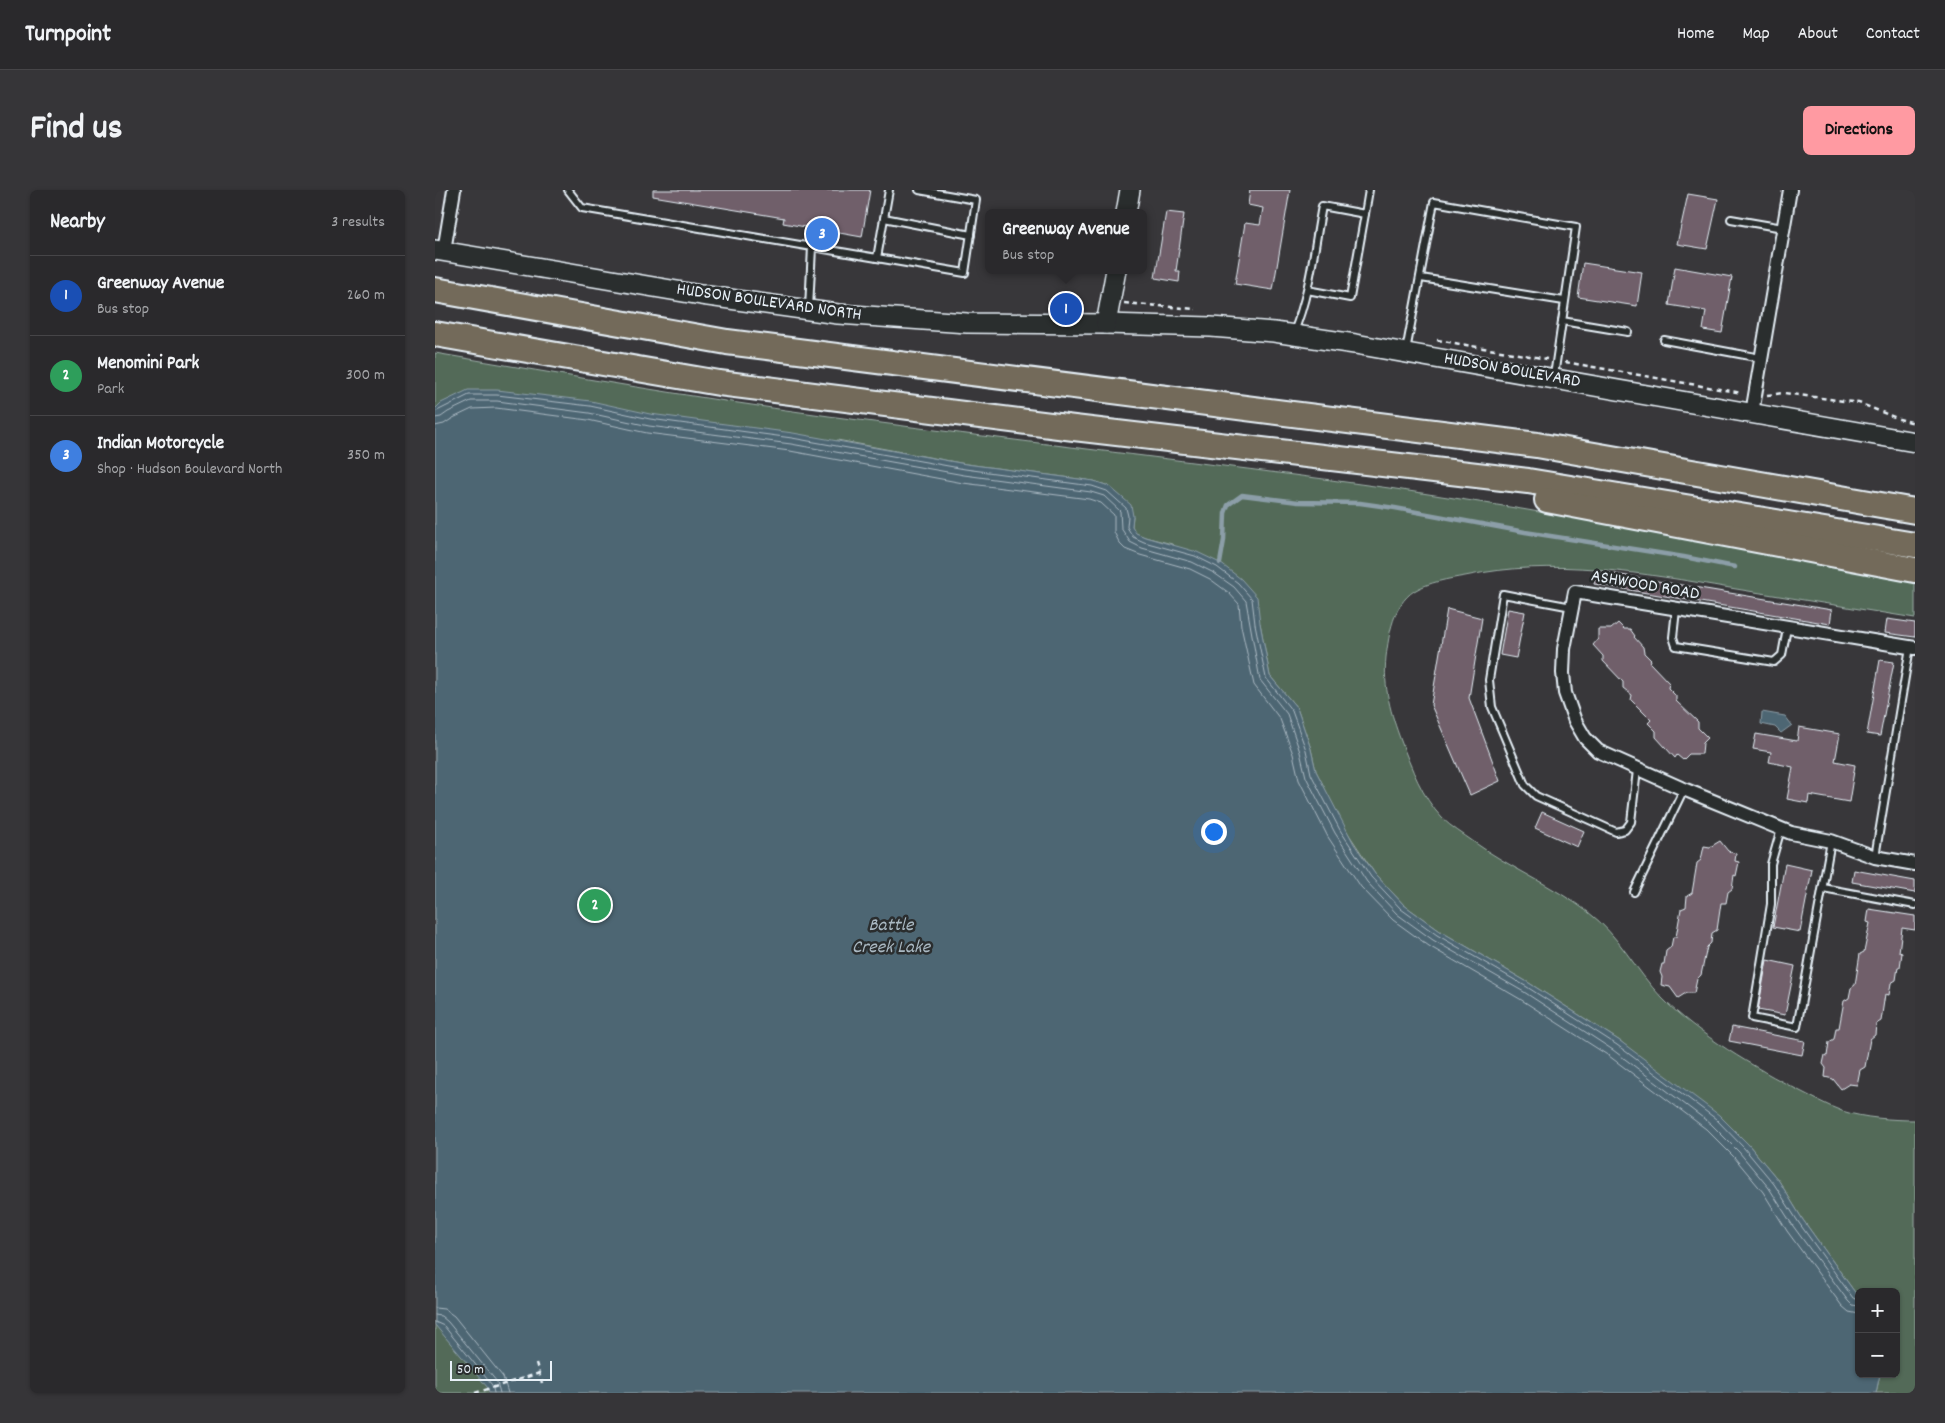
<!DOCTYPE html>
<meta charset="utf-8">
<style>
body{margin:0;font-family:Dekko,sans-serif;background:#363538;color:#f1f3f6}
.controls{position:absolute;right:15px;bottom:15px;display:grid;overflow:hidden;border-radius:8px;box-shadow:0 1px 4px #0004}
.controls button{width:45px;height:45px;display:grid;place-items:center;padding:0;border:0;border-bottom:1px solid #464548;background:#2a292c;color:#f1f3f6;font:25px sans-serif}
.scale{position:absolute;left:15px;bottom:12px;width:102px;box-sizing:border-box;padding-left:5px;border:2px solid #e8f1f8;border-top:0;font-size:14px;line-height:18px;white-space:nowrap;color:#e8f1f8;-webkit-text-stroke:4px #2a2d2e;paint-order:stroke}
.you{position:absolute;left:778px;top:641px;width:18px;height:18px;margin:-12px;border:4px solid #fff;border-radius:50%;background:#1a73e8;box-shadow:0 0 0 8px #1a73e833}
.badge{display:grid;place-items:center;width:32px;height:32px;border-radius:50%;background:#ff9aa2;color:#fff;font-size:16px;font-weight:700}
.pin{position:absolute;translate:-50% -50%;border:2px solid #fff;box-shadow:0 1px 5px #0006}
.popup{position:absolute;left:550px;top:19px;width:162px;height:65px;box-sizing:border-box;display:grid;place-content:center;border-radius:8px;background:#2a292c;filter:drop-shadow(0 1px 4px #0005);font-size:16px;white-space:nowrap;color:#a5a6a9}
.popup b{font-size:19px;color:#f1f3f6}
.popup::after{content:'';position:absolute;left:50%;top:100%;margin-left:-10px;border:10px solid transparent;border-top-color:#2a292c}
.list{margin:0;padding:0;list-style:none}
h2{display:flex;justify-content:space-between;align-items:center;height:65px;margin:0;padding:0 20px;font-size:21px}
h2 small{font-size:16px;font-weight:400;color:#a5a6a9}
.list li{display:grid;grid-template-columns:32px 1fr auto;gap:15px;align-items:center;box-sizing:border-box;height:80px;padding:0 20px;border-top:1px solid #464548}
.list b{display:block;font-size:19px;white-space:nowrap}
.list p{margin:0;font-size:16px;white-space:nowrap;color:#a5a6a9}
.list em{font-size:16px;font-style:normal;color:#a5a6a9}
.map{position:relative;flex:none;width:1480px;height:1203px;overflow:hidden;border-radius:8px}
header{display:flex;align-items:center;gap:30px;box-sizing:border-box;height:70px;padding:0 25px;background:#2a292c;border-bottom:1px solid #464548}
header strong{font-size:24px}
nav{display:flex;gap:28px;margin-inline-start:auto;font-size:18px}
.intro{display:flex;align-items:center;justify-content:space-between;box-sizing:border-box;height:120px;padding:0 30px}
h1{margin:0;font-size:35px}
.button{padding:12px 22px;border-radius:8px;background:#ff9aa2;color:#111;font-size:18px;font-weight:700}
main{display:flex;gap:30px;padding:0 30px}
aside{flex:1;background:#2a292c;border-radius:8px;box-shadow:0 1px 4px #0004}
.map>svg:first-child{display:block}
.green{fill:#526b58;stroke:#9daea8}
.water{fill:#4e6673;stroke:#8c9ea8}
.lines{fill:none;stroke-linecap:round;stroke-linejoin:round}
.shore{stroke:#aab9c3;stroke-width:1}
.stream{stroke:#8c9ea8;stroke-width:4.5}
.building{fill:#6f5f6b;stroke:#e8f1f8}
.lane-casing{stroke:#e8f1f8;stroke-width:10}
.street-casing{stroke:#e8f1f8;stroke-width:16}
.secondary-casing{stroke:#e8f1f8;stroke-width:22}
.highway-casing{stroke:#e8f1f8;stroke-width:28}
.path{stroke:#e8f1f8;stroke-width:2.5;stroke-dasharray:5 4;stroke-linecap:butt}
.lane{stroke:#2a2d2e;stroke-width:6}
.street{stroke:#2a2d2e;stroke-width:12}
.secondary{stroke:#2a2d2e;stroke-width:19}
.highway{stroke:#736b5a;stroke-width:24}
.labels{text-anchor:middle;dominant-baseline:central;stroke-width:5;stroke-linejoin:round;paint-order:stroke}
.street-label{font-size:18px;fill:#e8f1f8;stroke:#2a2d2e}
.water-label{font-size:19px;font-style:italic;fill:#aab9c3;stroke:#2a2d2e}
</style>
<header>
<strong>Turnpoint</strong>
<nav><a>Home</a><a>Map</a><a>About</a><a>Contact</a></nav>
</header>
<div class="intro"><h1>Find us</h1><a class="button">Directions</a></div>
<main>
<aside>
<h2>Nearby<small>3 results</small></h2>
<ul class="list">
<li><span class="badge" style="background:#1a4fb4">1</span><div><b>Greenway Avenue</b><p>Bus stop</p></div><em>260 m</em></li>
<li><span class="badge" style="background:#2e9e5b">2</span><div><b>Menomini Park</b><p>Park</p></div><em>300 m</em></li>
<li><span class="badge" style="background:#3f7fe0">3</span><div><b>Indian Motorcycle</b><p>Shop · Hudson Boulevard North</p></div><em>350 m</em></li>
</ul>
</aside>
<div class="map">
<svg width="1480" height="1203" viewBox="0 0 1480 1203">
<rect width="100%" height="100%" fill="#38373a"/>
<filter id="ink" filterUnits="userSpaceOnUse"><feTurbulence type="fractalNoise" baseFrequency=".02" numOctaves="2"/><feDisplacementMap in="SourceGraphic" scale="10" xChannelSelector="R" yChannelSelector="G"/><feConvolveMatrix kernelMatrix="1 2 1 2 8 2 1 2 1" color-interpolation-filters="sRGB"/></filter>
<g filter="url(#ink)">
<path class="green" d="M0,163C134,186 267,209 401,227C585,252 770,272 954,298C1130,324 1305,358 1480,392V428C1418,418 1357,408 1295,398C1208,383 1118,367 1030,386C1013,389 994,392 979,401C958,415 954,444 951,467C948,497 956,524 966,551C976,577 987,607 1007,628C1016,637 1028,644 1039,652C1075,678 1117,695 1153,722C1184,745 1200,780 1227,808C1262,844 1320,878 1365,901C1379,908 1393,916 1407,921C1429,928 1457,930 1480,930V1203H1441L1445,1184H1461V1102H1424V1108L1368,1030L1344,991L1313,954L1185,851L1094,793L1005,741L969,715L940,684L909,637L881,581L876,559L862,518L835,486L825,433L737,354L710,347L700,343L697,336L698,326L674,296L659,291L531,274L402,250L234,1203H0Z"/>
<g class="water">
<polygon points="33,200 62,200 156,211 215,224 358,243 531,274 659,291 674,296 696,315 698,326 697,336 701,343 710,347 762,362 785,373 806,389 822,407 825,433 835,486 862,518 876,559 881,581 919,654 940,684 969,715 1005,741 1094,793 1185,851 1284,925 1313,954 1344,991 1368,1030 1424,1108 1424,1184 1445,1184 1441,1203 54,1203 53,1198 0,1135 0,219 6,213"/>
<polygon points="1327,522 1350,526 1357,535 1346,543 1340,537 1326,534"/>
</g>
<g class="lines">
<g class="shore">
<polyline points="0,222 34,205 62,205 155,216 215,229 357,248 530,279 657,296 672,301 691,318 693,326 692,337 698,347 709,352 760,366 782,377 803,393 817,409 820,434 831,488 857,521 871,560 876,584 905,640 936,687 966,719 1002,745 1092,797 1182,855 1281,929 1309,958 1339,994 1364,1033 1418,1108 1424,1110"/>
<polyline points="0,228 6,227 13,222 36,211 62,211 154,223 214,236 356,254 529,285 656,302 669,306 685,321 686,338 695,352 707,358 757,372 779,383 799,397 811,411 825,490 852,524 865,562 871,587 900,643 932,692 962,724 998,750 1089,802 1178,860 1276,934 1304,962 1334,998 1358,1036 1413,1111 1417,1115 1424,1116"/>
<polyline points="0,236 9,234 18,228 37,219 61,218 153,230 212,243 355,261 528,293 654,309 666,313 679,325 679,342 685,354 690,359 705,365 755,379 775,389 794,403 804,414 806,436 819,495 845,529 858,564 864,590 893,647 926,697 958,730 994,756 1085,809 1174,866 1271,939 1299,967 1328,1002 1352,1041 1407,1116 1414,1122 1424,1124"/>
<polyline points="0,1118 9,1119 19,1126 68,1187 73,1203"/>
<polyline points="0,1125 6,1126 13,1132 62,1192 65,1203"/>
<polyline points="0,1132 9,1136 57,1195 59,1203"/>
</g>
<polyline class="stream" points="785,373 789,350 790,323 793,315 807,305 863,312 925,313 960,318 1090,342 1249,367 1300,377"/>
</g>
<g class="building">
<polygon points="218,0 435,0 427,47 348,33 349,28 218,6"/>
<polygon points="815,0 855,0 838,100 800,94 810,33 825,35 828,18 813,15"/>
<polygon points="1253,4 1283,9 1272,59 1242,54"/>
<polygon points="731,22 749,24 741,81 745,81 744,92 720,88"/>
<polygon points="1148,73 1207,82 1202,116 1143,107"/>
<polygon points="1240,77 1297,87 1287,143 1268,140 1271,121 1234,115"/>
<polygon points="1162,381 1397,420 1395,434 1159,394"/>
<polygon points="1012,419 1047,428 1034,508 1065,591 1035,605 996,515"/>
<polygon points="1073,419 1090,422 1081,468 1065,465"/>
<polygon points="1452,429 1480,433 1480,447 1450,443"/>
<polygon points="1183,433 1189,439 1195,439 1200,446 1199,447 1208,457 1209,463 1216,470 1215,473 1234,493 1233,498 1241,506 1241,511 1263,532 1263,538 1273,548 1268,553 1267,564 1254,564 1248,570 1242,565 1240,568 1221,547 1221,541 1213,533 1216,530 1196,510 1197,505 1188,498 1188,492 1168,471 1168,466 1158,455 1163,449 1163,439 1176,439"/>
<polygon points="1445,470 1459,472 1445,546 1432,544"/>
<polygon points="1364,537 1405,544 1400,571 1420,575 1414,612 1374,605 1373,613 1352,609 1358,577 1334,572 1336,562 1318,559 1321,544 1362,551"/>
<polygon points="1107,622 1149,641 1142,657 1100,638"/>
<polygon points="1285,651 1293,661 1301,664 1300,671 1304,672 1301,686 1299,685 1297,699 1293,702 1291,713 1286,713 1282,740 1277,743 1276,753 1272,757 1266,785 1262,789 1259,803 1251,803 1243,808 1235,797 1226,795 1227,787 1225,782 1227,774 1229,774 1231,761 1236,757 1238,747 1241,747 1246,719 1251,717 1252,706 1257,703 1262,673 1266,670 1269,656 1275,657"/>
<polygon points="1350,674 1377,680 1365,742 1338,737"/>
<polygon points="1419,680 1480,691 1480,703 1417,692"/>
<polygon points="1434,719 1480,726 1480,740 1467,738 1464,762 1467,763 1465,777 1463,777 1461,790 1456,793 1454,805 1450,804 1446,831 1441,834 1440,845 1435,849 1430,877 1425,880 1422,895 1414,894 1406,899 1398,889 1390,887 1391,878 1388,874 1390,865 1392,866 1394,852 1399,849 1401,838 1404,838 1409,811 1414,808 1416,798 1420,795 1425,764 1429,762 1435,733 1432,732"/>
<polygon points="1332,770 1360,776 1350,825 1323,820"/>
<polygon points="1297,837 1370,851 1367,865 1294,851"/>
</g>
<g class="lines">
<defs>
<g id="lane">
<polyline points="133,0 147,18 377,57 374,119"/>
<polyline points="930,24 934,0"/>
<polyline points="449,28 536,45"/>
<polyline points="1296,29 1348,38"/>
<polyline points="377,57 442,68 454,0"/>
<polyline points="442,68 530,83 541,10 484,0"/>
<polyline points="986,88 1129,111"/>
<polyline points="1127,131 1193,142"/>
<path d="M858,144C875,104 879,59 887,16L930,24L915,108L872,100"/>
<polyline points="1229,150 1326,168"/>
<polyline points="971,161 999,12 1141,37 1119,186"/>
<polyline points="1137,417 1068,404 1054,490 1057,517 1090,595 1101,606 1181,642 1190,640 1196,632 1202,580"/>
<polyline points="1241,420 1238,447 1241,456 1339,472 1347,465 1352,438"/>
<polyline points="1346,639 1336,674 1336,714 1317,828 1362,837 1396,651"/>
<polyline points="1440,667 1475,457"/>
<polyline points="1388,698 1480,715"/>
<polyline points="1199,702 1249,599"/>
</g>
<g id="street">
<polyline points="9,61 19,0"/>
<polyline points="1317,223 1355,0"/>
<polyline points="1480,458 1140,402 1129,459 1128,483 1130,503 1140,531 1150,548 1163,561 1246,598 1356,643 1396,651 1440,667 1480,674"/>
</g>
<g id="secondary">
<polyline points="691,23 695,0"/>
<polyline points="0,60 266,105 403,124 532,133 671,134 776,137 839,142 920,154 1480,252"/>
<polyline points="671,134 681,80"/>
</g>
<g id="highway">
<polyline points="0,100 292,152 1102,255 1480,321"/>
<polyline points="0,144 284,193 639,238 1093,291 1480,355"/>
<polyline points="1112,310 1480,380"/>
</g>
</defs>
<use href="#lane" class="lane-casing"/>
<use href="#street" class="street-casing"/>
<use href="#secondary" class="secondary-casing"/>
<use href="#highway" class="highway-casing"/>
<g class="path">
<polyline points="689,113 761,119"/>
<polyline points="1002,150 1112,169"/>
<polyline points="1130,172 1307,203"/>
<polyline points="1332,205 1349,203 1424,213 1464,229 1480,233"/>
<polyline points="101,1173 107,1193"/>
<polyline points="40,1203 105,1183"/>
</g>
<use href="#lane" class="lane"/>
<use href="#street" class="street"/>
<use href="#secondary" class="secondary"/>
<use href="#highway" class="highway"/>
</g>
</g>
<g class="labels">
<g class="street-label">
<text transform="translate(334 113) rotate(8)">HUDSON BOULEVARD NORTH</text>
<text transform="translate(1077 181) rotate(10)">HUDSON BOULEVARD</text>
<text transform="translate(1210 396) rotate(10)">ASHWOOD ROAD</text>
</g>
<g class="water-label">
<text x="456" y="736">Battle<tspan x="456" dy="22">Creek Lake</tspan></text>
</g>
</g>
</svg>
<div class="controls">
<button>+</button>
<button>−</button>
</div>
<div class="scale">50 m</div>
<div class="you"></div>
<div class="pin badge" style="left:631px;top:119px;background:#1a4fb4">1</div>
<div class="popup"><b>Greenway Avenue</b>Bus stop</div>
<div class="pin badge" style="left:160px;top:715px;background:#2e9e5b">2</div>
<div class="pin badge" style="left:387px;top:44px;background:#3f7fe0">3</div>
</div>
</main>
